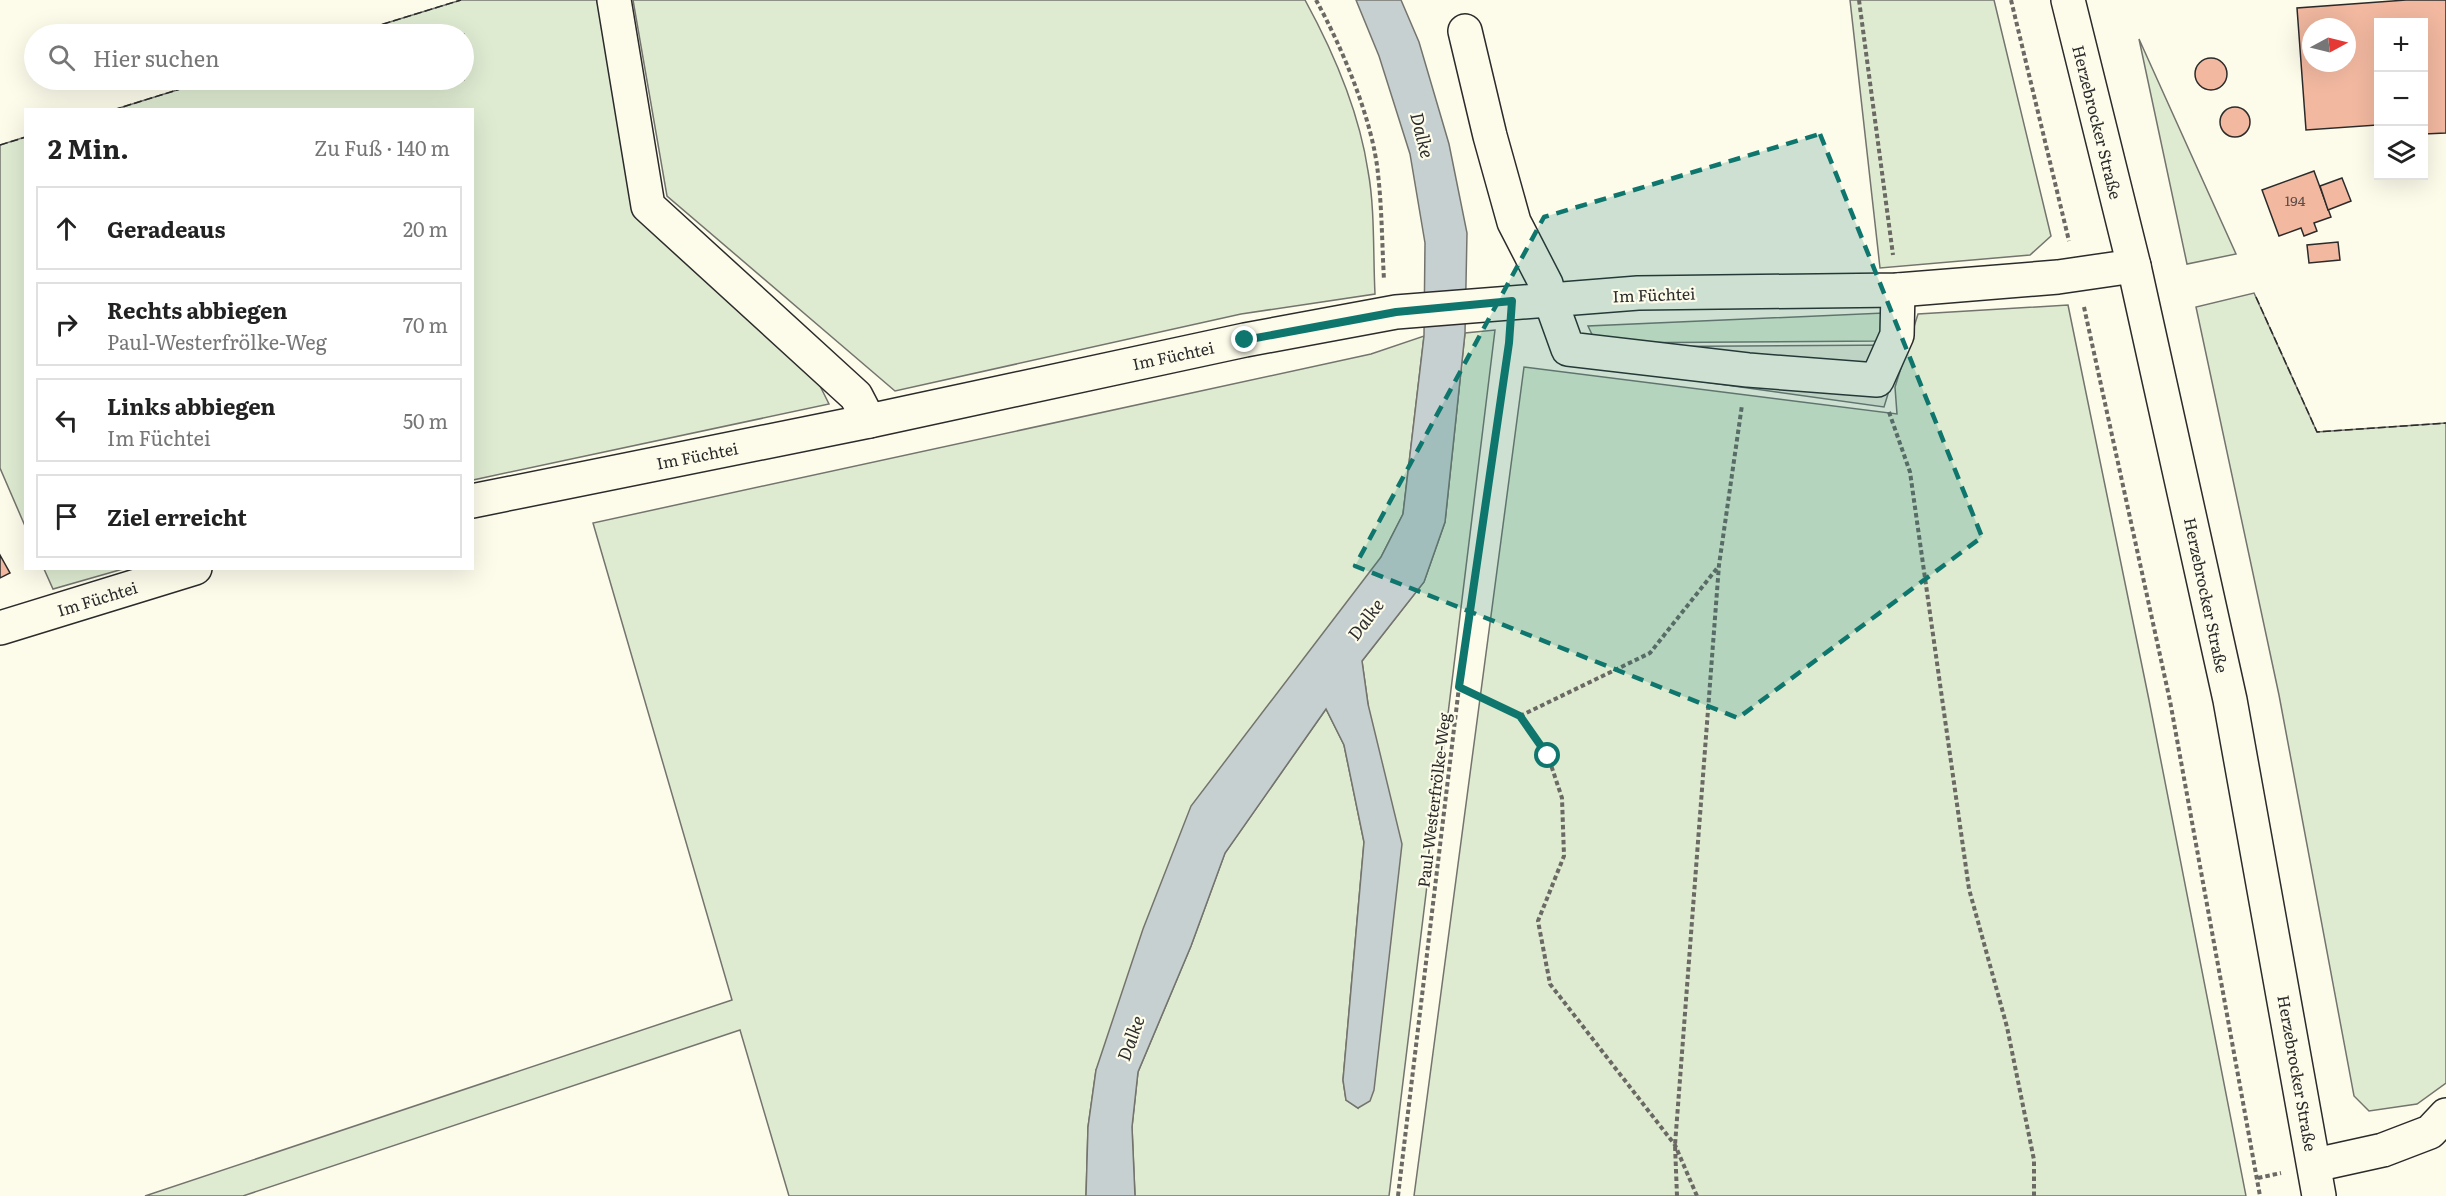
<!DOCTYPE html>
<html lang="de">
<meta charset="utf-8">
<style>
body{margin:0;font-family:Literata,serif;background:#f2f2f2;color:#222}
.controls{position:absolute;right:18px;top:18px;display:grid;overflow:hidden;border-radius:0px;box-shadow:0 6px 24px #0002}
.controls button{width:54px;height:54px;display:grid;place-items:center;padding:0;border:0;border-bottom:2px solid #e0e0e0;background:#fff;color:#222;font:30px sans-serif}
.compass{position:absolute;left:2302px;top:18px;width:54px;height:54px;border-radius:50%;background:#fff;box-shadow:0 6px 24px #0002;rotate:83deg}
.stop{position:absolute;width:18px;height:18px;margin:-14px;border:4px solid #0f766e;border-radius:50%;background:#fff}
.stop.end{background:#0f766e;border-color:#fff;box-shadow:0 2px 6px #0008}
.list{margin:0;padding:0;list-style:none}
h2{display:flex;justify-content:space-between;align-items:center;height:78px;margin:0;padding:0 24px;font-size:26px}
h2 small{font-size:20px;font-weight:400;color:#767676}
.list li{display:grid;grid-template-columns:39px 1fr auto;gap:18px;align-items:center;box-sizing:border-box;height:84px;margin:0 12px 12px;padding:0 12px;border:2px solid #e0e0e0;border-radius:0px}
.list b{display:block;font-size:22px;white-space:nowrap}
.list p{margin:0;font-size:20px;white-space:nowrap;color:#767676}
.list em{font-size:20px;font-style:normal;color:#767676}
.icon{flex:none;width:33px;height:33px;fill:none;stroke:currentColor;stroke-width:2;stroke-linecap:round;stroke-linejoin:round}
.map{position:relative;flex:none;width:2446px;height:1196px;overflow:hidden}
.search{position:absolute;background:#fff;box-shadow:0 6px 24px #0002;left:24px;top:24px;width:450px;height:66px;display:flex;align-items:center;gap:15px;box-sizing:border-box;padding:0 21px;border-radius:33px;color:#767676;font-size:22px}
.panel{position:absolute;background:#fff;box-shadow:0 6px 24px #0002;left:24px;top:108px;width:450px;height:462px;border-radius:0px}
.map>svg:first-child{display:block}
.green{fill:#deebd1;stroke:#74746e;stroke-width:1.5}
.parking{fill:#eceadb;stroke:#74746e;stroke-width:1.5}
.water{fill:#c7d0d0;stroke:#74746e;stroke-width:1.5}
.building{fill:#f2b8a0;stroke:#2b2b2b;stroke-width:1.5;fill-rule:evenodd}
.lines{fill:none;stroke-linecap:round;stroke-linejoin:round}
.minor-casing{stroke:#2b2b2b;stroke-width:36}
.major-casing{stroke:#2b2b2b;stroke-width:36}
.path{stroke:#6a6964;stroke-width:4;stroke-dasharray:4.5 3;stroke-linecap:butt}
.minor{stroke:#fdfbea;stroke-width:33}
.major{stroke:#fdfbea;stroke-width:33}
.fence{stroke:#2b2b2b;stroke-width:1.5;stroke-dasharray:8 3;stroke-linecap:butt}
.route{stroke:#0f766e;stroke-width:8}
.marked{fill:#0f766e;fill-opacity:0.2;stroke:#0f766e;stroke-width:4.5;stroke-dasharray:12 8;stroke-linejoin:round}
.labels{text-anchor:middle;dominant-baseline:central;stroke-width:4.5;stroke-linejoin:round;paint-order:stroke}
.number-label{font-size:14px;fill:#5d4e48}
.street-label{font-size:16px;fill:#2b2b2b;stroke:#fdfbea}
.water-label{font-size:18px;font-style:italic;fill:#2b2b2b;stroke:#fdfbea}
</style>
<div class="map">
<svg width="2446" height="1196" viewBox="0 0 2446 1196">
<rect width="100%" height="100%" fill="#fdfbea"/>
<g class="green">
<polygon points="461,0 597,0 635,211 820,386 829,404 473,480 472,110 113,110 209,80 464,80 464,34 351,34"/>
<path d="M633,0H1305C1334,53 1359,111 1368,171C1375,208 1373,256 1375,294L1241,314L895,391L667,196Z"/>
<polygon points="1850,0 1994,0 2051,236 2030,255 1880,268"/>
<polygon points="2139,39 2236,254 2187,264"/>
<polygon points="25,137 26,137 25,526 0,468 0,145"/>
<polygon points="2254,293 2317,432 2446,423 2446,1083 2417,1104 2369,1111 2354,1096 2279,695 2196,307"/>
<polygon points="2068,305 2149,700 2246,1196 1414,1196 1524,367 1897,414 1895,387 1918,314"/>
<polygon points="1884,313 1883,341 1596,343 1588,326"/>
<polygon points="1495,330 1389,1196 1135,1196 1132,1127 1138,1072 1191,946 1225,853 1326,709 1344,745 1364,842 1343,1080 1346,1100 1358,1108 1368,704 1362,661 1424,582 1445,522 1465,333"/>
<polygon points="1424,336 1403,514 1381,557 1096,1070 1088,1127 1086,1196 789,1196 740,1030 243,1196 145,1196 732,1000 593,523 1371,354"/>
<polygon points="44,569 123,569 53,589"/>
</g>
<polygon class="parking" points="1903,345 1884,407 1591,366 1592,347"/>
<polygon class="water" points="1356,0 1401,0 1419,42 1449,144 1467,233 1465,333 1445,522 1424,582 1362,661 1368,704 1402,844 1374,1090 1370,1101 1358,1108 1346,1100 1343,1080 1364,842 1344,745 1326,709 1225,853 1191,946 1138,1072 1132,1127 1135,1196 1086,1196 1088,1127 1096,1070 1143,929 1191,806 1381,557 1403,514 1424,336 1425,243 1410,154 1379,56"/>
<g class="building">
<path d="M2406,0H2446V133L2424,134V22H2378V138L2377,125L2306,130L2297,8ZM2311,27H2347V63H2311Z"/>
<circle cx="2211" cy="74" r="16"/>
<circle cx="2235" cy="122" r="15"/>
<polygon points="2314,171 2331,217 2314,223 2317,231 2304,236 2301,228 2279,236 2262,190"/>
<polygon points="2342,178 2351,201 2328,210 2320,186"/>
<polygon points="2338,242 2340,260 2309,263 2307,245"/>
<polygon points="0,555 10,573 0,578"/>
</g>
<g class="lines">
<defs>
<g id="minor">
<polyline points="614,0 648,206 856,396 869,421"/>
<polyline points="1465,31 1490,136 1514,222 1546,284 1550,299 1568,349 1748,370 1877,380 1897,335 1898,290"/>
<polyline points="472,501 869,421 1245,340 1396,312 1638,293 1898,290 2058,277 2134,266"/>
<polyline points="0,628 195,568"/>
<polyline points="2315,1165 2383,1150 2430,1132 2446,1115"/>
</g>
<polyline id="major" points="2068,0 2134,266 2230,700 2319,1196"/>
</defs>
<use href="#minor" class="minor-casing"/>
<use href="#major" class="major-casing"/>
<g class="path">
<path d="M1316,0C1342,47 1373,121 1378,174C1382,209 1382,245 1384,280"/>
<polyline points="1859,0 1893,255"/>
<polyline points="2011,0 2069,241"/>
<polyline points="2084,307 2170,701 2260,1196"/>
<polyline points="1889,412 1910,472 1969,889 2007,1027 2034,1160 2034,1196"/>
<polyline points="1459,687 1520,716 1548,756 1562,798 1564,856 1538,921 1550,984 1675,1145 1697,1196"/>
<polyline points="1520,716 1650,653 1718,567"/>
<polyline points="2258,1178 2281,1173"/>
<polyline points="1398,1196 1459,687 1509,338"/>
<polyline points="1677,1196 1675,1145 1719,565 1742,405"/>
</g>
<use href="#minor" class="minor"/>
<use href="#major" class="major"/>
<g class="fence">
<polyline points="351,34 461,0"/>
<polyline points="113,110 209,80"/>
<polyline points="0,145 26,137"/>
<polyline points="2256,297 2317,432 2446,423"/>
</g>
</g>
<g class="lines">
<polyline class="route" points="1245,340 1396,312 1512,301 1509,343 1459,687 1520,716 1548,756"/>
</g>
<path class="marked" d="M1820,134L1982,537L1738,718L1355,566L1544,217Z"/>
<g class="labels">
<g class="number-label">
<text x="2295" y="200">194</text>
</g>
<g class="street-label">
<text transform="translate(2098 122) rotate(76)">Herzebrocker Straße</text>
<text transform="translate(1654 294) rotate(-2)">Im Füchtei</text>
<text transform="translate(1173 355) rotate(-12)">Im Füchtei</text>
<text transform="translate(697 455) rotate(-11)">Im Füchtei</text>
<text transform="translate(2207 595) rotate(78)">Herzebrocker Straße</text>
<text transform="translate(97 598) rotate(-17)">Im Füchtei</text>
<text transform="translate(1433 800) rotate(-83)">Paul-Westerfrölke-Weg</text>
<text transform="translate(2298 1073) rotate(80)">Herzebrocker Straße</text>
</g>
<g class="water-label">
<text transform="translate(1423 135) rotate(76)">Dalke</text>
<text transform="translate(1365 619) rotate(-53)">Dalke</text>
<text transform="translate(1130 1038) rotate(-70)">Dalke</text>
</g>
</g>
</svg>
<div class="controls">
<button>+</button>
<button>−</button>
<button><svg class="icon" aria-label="layers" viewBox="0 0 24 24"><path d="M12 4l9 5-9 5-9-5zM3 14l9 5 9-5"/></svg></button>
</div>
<svg class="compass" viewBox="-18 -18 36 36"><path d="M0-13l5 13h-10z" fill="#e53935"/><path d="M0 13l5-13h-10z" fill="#767676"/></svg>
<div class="stop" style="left:1548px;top:756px"></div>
<div class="stop end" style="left:1245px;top:340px"></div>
<div class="search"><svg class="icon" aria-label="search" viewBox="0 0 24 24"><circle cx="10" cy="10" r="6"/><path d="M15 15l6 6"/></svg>Hier suchen</div>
<section class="panel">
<h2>2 Min.<small>Zu Fuß · 140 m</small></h2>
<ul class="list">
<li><svg class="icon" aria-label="ahead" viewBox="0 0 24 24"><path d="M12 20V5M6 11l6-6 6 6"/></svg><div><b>Geradeaus</b></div><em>20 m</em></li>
<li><svg class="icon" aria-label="right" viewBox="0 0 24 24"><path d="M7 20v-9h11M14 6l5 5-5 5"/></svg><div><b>Rechts abbiegen</b><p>Paul-Westerfrölke-Weg</p></div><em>70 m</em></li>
<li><svg class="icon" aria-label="left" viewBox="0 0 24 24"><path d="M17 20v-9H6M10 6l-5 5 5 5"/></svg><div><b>Links abbiegen</b><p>Im Füchtei</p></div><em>50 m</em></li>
<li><svg class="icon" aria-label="arrive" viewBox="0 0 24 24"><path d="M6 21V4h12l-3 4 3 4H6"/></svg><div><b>Ziel erreicht</b></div></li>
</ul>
</section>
</div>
